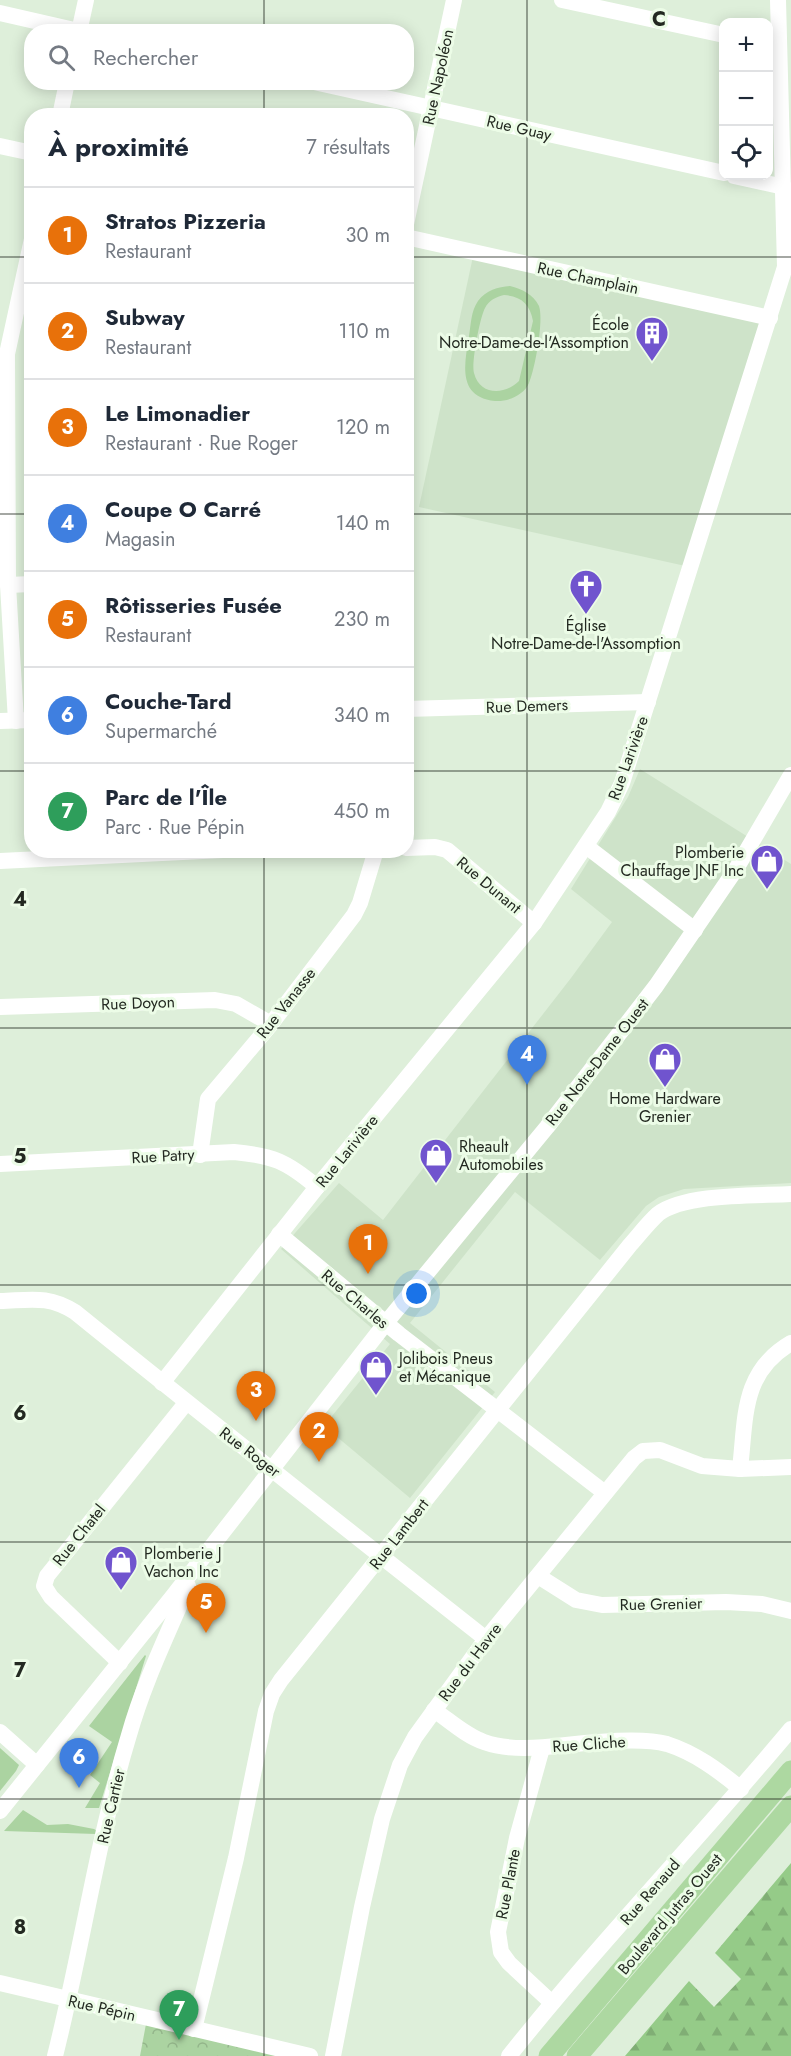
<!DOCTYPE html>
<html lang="fr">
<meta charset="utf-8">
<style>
body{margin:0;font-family:Jost,sans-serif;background:#f2f2f3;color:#1f2937}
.controls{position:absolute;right:18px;top:18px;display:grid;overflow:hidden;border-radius:12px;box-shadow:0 3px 15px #0003}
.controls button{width:54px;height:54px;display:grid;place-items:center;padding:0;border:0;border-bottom:2px solid #e0e1e3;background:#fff;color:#1f2937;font:30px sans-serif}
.you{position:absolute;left:417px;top:1294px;width:21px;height:21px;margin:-15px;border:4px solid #fff;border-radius:50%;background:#1a73e8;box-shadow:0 0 0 9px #1a73e833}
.badge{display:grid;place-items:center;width:39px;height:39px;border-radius:50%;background:#2563eb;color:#fff;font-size:20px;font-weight:700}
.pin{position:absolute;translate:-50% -50px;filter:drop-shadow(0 2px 3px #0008)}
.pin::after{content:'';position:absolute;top:32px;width:21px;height:18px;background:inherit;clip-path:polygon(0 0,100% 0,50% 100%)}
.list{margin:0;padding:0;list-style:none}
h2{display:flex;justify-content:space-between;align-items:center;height:78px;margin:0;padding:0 24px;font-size:26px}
h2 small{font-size:20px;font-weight:400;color:#747a83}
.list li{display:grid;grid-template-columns:39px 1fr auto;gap:18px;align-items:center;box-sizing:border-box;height:96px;padding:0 24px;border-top:2px solid #e0e1e3}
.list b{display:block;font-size:22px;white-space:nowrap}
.list p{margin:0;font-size:20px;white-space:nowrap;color:#747a83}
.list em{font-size:20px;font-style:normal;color:#747a83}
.icon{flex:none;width:33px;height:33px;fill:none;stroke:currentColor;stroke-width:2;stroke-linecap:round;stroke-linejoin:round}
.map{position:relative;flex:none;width:791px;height:2056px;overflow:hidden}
.search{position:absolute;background:#fff;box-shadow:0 3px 15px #0003;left:24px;top:24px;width:390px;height:66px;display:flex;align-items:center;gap:15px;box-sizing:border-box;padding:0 21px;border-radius:24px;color:#747a83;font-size:22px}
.panel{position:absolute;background:#fff;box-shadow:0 3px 15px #0003;left:24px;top:108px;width:390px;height:750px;border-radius:24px}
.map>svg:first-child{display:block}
.built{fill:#cee3c9}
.grass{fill:#abd3a1;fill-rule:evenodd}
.forest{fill:url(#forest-firs)}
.park{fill:url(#park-crowns)}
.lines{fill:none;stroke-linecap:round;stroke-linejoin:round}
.minor{stroke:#fff;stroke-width:16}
.major{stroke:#add8a1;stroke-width:21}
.grid{fill:none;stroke:#232921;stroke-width:1.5;stroke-opacity:0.55}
.labels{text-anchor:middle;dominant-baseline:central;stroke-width:6;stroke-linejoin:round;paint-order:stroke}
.street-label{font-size:16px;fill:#232921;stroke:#ecfce7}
.poi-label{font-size:16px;fill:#232921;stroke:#ecfce7;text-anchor:start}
.grid-label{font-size:20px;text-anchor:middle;font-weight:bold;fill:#232921;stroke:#ecfce7;stroke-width:6;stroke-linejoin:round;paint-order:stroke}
</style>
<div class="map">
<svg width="791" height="2056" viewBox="0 0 791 2056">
<defs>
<pattern id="forest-firs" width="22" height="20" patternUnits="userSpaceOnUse" patternTransform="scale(1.5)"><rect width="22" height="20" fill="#95cb88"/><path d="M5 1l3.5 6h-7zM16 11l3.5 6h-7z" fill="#80ae75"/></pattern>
<pattern id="park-crowns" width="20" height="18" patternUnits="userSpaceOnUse" patternTransform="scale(1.5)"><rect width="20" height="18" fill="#abd3a1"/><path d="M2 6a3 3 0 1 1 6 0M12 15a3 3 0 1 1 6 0" fill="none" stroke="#93b58a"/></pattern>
</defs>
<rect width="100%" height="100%" fill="#deefda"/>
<g class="built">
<polygon points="474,252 770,318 690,567 419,507"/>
<polygon points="640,769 791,864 791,1183 684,1189 659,1197 646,1206 600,1260 515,1192 410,1323 495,1392 410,1498 324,1426 390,1344 281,1249 339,1183 383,1220 571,978 612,922 571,889 628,797"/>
</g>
<g class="grass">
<path d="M510,286C522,289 533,294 539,306C544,320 535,369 529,383C524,395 508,402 495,401C456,397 465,362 469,336C471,324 471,311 478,301C486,290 498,287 510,286ZM504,295C521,296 530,304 533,321L519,381C505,395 480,396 474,373C471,364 480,317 485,308C489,300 496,297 504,295Z"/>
<polygon points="145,1655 146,1656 99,1808 85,1808 100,1783 90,1775 112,1742 89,1726"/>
<polygon points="0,1748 19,1765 16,1771 0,1791"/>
<polygon points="23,1810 47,1825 68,1824 94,1829 97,1831 96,1834 4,1831"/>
</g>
<polygon class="forest" points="791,1863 791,2056 625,2056 689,1981 714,2007 741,1979 715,1953"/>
<polygon class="park" points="146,2024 284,2056 140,2056"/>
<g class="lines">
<g class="minor">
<polyline points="562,0 724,35"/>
<polyline points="0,13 83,32"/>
<polyline points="79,32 86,0"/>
<polyline points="314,82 724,173"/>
<polyline points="60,116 67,82"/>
<polyline points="0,146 32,153"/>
<polyline points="734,176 784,187"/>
<polyline points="406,224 454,0"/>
<polyline points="406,237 770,318"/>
<polyline points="8,585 32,584"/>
<polyline points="406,709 648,702"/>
<polyline points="0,721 32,720"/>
<polyline points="16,721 8,585 7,354 32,239"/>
<polyline points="586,846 695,930"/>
<polyline points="406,848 435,847 447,850 534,923"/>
<polyline points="0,861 223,850"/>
<polyline points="0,1007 215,1000 236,1004 271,1024"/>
<polyline points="200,1155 208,1099 271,1024 354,915 360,903 376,850"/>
<path d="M0,1164L234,1152C274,1156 286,1161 317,1187"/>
<polyline points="279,1234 399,1334 605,1493"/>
<path d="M0,1301C31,1300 48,1295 75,1312C211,1422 349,1531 486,1639"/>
<polyline points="162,1383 317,1187 534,923 608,812 622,783 785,267 778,0"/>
<path d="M740,1469C746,1418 741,1372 791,1343"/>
<polyline points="538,1576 576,1600 602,1605 726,1602 762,1604 791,1611"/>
<polyline points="120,1663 51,1597 44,1586 47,1576 186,1403"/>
<path d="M434,1710C450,1721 466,1736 484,1742C509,1751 540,1748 566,1745C592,1742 642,1737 667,1744C695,1753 718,1770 741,1789"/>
<polyline points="0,1732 37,1765"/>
<polyline points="542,1748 517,1838 498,1932 501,1952 509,1963 552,2003"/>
<polyline points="0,1811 173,1596 385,1324 547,1127 656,986 736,869 791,775"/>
<polyline points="0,1983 310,2056"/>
<path d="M194,2029L236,1858L266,1711L272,1694L281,1680L630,1245C639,1235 648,1223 658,1214C685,1193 757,1196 791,1194"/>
<path d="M55,2056C82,1949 97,1840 129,1735C144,1682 167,1636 188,1586"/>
<polyline points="333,2056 362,1907 382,1819 400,1765 415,1737 486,1639 634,1458 643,1451 660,1450 702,1466 740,1469 791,1467"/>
<path d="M509,2056C599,1943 699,1839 791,1729"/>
</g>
<g class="major">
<polyline points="549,2056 791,1771"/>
<polyline points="577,2056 791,1806"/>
</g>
</g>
<path class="grid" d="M264,0V32M527,0V2056M264,82V116M0,257H32M406,257H791M0,514H32M406,514H791M0,771H32M406,771H791M264,850V2056M0,1028H791M0,1285H791M0,1542H791M0,1799H791"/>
<defs>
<symbol id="building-pin" viewBox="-11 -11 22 30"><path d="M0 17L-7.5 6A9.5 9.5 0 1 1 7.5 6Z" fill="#7054ce" stroke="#ecfce7"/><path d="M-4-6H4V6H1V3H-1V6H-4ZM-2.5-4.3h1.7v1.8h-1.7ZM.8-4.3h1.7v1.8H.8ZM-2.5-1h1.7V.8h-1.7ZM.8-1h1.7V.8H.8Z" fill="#fff"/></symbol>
<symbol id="church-pin" viewBox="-11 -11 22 30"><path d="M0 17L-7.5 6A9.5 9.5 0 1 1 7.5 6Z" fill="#7054ce" stroke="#ecfce7"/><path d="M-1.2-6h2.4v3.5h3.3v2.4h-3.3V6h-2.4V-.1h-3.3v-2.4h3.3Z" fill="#fff"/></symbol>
<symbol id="shop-pin" viewBox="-11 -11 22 30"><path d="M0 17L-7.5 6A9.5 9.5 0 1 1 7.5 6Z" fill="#7054ce" stroke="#ecfce7"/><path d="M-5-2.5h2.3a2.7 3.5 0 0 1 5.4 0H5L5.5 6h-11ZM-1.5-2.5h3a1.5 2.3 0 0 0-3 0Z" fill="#fff"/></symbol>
</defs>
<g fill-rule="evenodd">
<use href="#building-pin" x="633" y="314" width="38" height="52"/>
<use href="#church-pin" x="567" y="567" width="38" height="52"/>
<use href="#shop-pin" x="748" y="842" width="38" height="52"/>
<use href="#shop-pin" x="646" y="1040" width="38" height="52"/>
<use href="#shop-pin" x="417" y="1136" width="38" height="52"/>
<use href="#shop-pin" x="357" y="1348" width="38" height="52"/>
<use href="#shop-pin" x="102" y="1543" width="38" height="52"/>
</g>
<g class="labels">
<g class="street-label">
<text transform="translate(438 77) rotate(-78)">Rue Napoléon</text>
<text transform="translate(519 128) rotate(13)">Rue Guay</text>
<text transform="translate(588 278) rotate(12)">Rue Champlain</text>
<text transform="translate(527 706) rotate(-2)">Rue Demers</text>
<text transform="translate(628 758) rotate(-70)">Rue Larivière</text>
<text transform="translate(489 885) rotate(40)">Rue Dunant</text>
<text transform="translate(138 1003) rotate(-2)">Rue Doyon</text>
<text transform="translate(286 1003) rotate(-52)">Rue Vanasse</text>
<text transform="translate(597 1062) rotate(-52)">Rue Notre-Dame Ouest</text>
<text transform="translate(347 1151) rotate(-51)">Rue Larivière</text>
<text transform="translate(163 1156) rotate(-3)">Rue Patry</text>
<text transform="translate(355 1299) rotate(40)">Rue Charles</text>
<text transform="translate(250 1452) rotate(37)">Rue Roger</text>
<text transform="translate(399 1534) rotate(-52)">Rue Lambert</text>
<text transform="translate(79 1535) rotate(-51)">Rue Chatel</text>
<text transform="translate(661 1604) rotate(-1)">Rue Grenier</text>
<text transform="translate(470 1662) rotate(-53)">Rue du Havre</text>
<text transform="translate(589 1744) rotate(-4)">Rue Cliche</text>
<text transform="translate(111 1806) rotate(-77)">Rue Cartier</text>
<text transform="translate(508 1884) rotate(-79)">Rue Plante</text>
<text transform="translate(650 1892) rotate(-49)">Rue Renaud</text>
<text transform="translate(670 1914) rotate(-50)">Boulevard Jutras Ouest</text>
<text transform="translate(102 2008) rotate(13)">Rue Pépin</text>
</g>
<g class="poi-label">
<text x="629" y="324" text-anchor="end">École<tspan x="629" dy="18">Notre-Dame-de-l'Assomption</tspan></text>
<text x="586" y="625" text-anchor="middle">Église<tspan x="586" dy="18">Notre-Dame-de-l'Assomption</tspan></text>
<text x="744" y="852" text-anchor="end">Plomberie<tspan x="744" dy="18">Chauffage JNF Inc</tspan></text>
<text x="665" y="1098" text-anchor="middle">Home Hardware<tspan x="665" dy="18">Grenier</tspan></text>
<text x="459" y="1146">Rheault<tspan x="459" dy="18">Automobiles</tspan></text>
<text x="399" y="1358">Jolibois Pneus<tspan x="399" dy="18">et Mécanique</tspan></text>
<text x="144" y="1553">Plomberie J<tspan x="144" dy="18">Vachon Inc</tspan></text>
</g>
</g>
<g class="grid-label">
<text x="659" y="26">C</text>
<text x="20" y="906">4</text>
<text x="20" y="1163">5</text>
<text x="20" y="1420">6</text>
<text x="20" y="1677">7</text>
<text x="20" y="1934">8</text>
</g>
</svg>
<div class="controls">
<button>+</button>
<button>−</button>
<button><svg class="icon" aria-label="locate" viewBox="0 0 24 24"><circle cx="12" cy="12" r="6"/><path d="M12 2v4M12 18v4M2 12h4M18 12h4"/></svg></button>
</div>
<div class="you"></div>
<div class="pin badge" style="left:368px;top:1274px;background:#e8710a">1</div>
<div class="pin badge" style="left:319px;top:1462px;background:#e8710a">2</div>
<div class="pin badge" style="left:256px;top:1421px;background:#e8710a">3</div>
<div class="pin badge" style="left:527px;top:1085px;background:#3f7fe0">4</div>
<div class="pin badge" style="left:206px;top:1633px;background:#e8710a">5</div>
<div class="pin badge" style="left:79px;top:1788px;background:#3f7fe0">6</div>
<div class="pin badge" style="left:179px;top:2040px;background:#2e9e5b">7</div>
<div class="search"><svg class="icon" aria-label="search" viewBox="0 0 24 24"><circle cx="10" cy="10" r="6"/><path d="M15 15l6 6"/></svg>Rechercher</div>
<section class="panel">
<h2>À proximité<small>7 résultats</small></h2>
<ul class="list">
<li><span class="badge" style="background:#e8710a">1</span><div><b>Stratos Pizzeria</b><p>Restaurant</p></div><em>30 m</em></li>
<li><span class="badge" style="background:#e8710a">2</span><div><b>Subway</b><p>Restaurant</p></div><em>110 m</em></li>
<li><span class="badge" style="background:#e8710a">3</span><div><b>Le Limonadier</b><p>Restaurant · Rue Roger</p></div><em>120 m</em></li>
<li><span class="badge" style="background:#3f7fe0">4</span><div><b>Coupe O Carré</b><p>Magasin</p></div><em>140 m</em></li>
<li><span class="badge" style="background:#e8710a">5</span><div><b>Rôtisseries Fusée</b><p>Restaurant</p></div><em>230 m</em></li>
<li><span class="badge" style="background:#3f7fe0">6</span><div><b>Couche-Tard</b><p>Supermarché</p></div><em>340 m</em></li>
<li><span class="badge" style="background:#2e9e5b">7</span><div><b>Parc de l'Île</b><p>Parc · Rue Pépin</p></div><em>450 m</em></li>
</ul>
</section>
</div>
